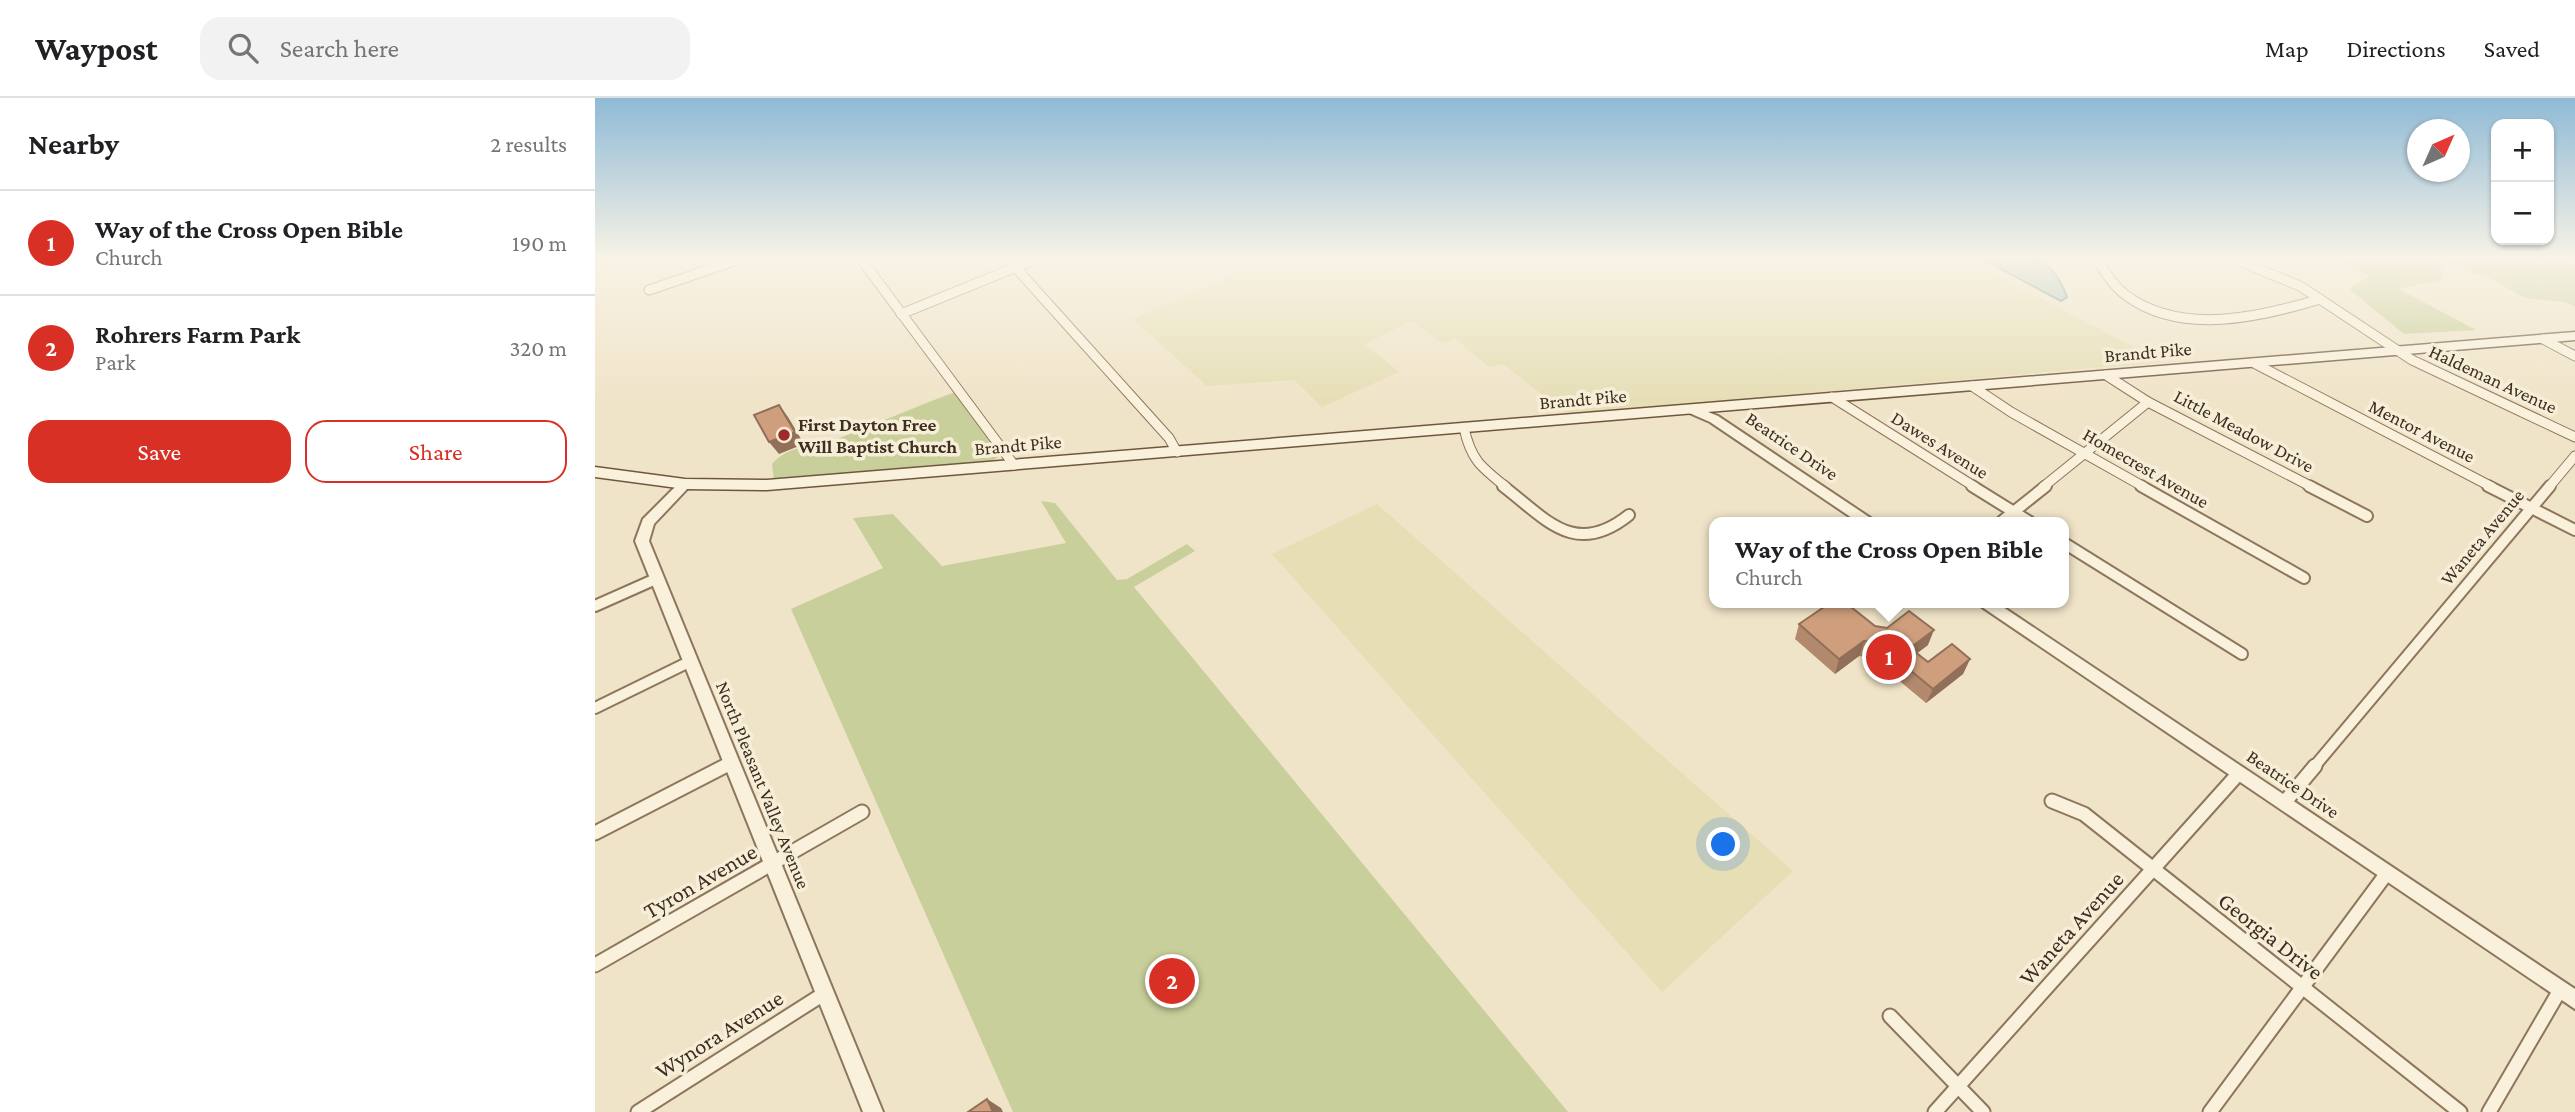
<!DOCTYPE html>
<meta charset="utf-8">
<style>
body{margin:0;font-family:"Crimson Pro",serif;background:#f2f2f2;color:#202124}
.controls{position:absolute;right:21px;top:21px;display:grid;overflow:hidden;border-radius:14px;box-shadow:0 2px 5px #0004}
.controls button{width:63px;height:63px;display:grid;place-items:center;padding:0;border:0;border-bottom:2px solid #e0e0e0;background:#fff;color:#202124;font:35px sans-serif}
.compass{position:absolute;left:1812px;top:21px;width:63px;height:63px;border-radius:50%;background:#fff;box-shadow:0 2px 5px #0004;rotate:45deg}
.you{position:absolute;left:1129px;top:747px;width:24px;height:24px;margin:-18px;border:5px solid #fff;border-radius:50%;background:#1a73e8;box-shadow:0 0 0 10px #1a73e833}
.badge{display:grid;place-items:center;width:46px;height:46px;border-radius:50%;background:#d93025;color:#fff;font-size:23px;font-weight:700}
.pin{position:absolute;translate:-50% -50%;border:4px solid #fff;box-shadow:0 2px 7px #0006}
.popup{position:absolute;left:1114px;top:419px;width:360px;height:91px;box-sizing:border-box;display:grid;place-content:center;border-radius:14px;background:#fff;filter:drop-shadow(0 2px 5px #0005);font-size:23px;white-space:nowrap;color:#757577}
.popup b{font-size:26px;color:#202124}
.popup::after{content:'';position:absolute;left:50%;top:100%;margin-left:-14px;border:14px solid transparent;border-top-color:#fff}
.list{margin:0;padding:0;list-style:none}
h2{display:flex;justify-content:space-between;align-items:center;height:91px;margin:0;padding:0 28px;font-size:30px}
h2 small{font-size:23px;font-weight:400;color:#757577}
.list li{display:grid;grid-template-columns:46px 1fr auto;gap:21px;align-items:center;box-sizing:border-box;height:105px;padding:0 28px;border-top:2px solid #e0e0e0}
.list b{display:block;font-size:26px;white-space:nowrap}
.list p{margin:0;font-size:23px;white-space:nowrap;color:#757577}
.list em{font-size:23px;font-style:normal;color:#757577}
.actions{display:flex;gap:14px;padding:21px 28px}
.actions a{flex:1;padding:16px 0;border:2px solid #d93025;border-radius:21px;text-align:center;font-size:24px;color:#d93025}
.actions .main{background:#d93025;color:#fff}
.icon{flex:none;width:38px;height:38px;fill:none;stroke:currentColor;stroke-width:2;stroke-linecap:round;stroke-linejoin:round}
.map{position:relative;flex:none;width:1980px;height:1014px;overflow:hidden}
header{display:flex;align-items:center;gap:42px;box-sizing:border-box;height:98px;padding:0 35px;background:#fff;border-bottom:2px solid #e0e0e0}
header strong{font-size:33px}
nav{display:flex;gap:38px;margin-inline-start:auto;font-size:24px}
.search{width:490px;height:63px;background:#f2f2f2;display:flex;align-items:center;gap:18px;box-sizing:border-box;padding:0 24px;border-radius:21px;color:#757577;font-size:26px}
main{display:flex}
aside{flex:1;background:#fff}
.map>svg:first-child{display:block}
.farmland{fill:#e6deb5}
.green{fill:#c9cf9b}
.water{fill:#a9c4bc;stroke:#6f938a;stroke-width:2}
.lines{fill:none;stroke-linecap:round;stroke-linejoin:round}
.minor-far2-casing{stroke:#8d765c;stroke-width:11}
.minor-far1-casing{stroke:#8d765c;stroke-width:14}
.minor-casing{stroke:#8d765c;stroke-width:17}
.tertiary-casing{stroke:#8d765c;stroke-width:4}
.secondary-casing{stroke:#6f573f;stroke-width:3}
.minor-far2{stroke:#faf1dc;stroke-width:9}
.minor-far1{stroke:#faf1dc;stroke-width:10}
.minor{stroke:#faf1dc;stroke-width:13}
.tertiary{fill:#faf1dc;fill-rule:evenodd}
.secondary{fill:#faf1dc;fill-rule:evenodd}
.wall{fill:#b2896c}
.shaded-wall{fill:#916f58}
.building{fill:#cf9f7d;stroke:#916f58;stroke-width:2}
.poi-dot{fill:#9e2a2b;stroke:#f7eed8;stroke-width:2.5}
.labels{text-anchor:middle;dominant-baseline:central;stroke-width:7;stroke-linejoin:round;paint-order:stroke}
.street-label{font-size:19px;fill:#3d2e20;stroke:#f7eed8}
.poi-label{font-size:19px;font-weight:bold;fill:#3d2e20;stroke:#f7eed8;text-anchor:start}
.near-street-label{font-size:23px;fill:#3d2e20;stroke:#f7eed8}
</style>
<header>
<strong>Waypost</strong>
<div class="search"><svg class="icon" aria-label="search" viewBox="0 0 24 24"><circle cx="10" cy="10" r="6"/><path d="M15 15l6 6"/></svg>Search here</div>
<nav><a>Map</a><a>Directions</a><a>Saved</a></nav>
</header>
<main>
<aside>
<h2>Nearby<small>2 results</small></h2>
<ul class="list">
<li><span class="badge">1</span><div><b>Way of the Cross Open Bible</b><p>Church</p></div><em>190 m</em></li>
<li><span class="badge">2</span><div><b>Rohrers Farm Park</b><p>Park</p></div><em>320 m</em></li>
</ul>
<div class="actions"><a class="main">Save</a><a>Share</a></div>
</aside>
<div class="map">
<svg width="1980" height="1014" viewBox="0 0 1980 1014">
<rect width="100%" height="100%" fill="#f0e4c8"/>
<g class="farmland">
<polygon points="674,161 1370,161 1567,264 972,316 908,266 894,269 859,240 848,246 817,223 770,246 804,274 727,309 699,282 612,288 538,221"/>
<polygon points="782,406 1198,773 1067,894 677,456"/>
</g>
<g class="green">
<polygon points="1738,161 1980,161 1980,209 1969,204 1930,200 1896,181 1850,165 1846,182 1804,191 1881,232 1809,236 1754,191 1774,178"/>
<path d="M360,294L401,349L404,358L394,366L179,384L177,366C194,346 220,349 242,341C281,326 320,309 360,294Z"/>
<polygon points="446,403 460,405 522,482 532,481 592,446 600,453 539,489 973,1014 418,1014 196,511 288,470 258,420 298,416 347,468 471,445"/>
</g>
<path class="water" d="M1387,161C1432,161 1453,150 1472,199L1466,203Z"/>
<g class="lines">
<defs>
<g id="minor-far2">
<polyline points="266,161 419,367"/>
<path d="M1502,161C1510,174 1519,189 1532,198C1587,238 1666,219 1725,201"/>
<polyline points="1639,161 1705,188 1817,262 1980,339"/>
<polyline points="420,169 574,340 582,354"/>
<polyline points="54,192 145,161"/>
<polyline points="306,216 441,161"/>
<polyline points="1948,241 1980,258"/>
<polyline points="1659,265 1897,389"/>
<polyline points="1511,277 1553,304 1717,389"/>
<polyline points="1377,288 1416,314 1549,389"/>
<polyline points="1237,299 1380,389"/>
<path d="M869,330C876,362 886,369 911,389"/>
<polyline points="1448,389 1553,304"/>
<polyline points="1954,389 1980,358"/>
</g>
<g id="minor-far1">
<path d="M908,388C952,422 980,460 1034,417"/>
<polyline points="1377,388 1435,424"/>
<polyline points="1546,388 1709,480"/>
<polyline points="1714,388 1772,418"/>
<polyline points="1893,388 1980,432"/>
<polyline points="1406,424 1451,388"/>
<polyline points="1469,445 1647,556"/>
<polyline points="0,508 63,480"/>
<polyline points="0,610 96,563"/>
<polyline points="126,669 137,664"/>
<polyline points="1719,669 1955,388"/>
</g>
<g id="minor">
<polyline points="1457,703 1489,716 1865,1014"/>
<polyline points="1689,705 1720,668"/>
<polyline points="0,735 130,668"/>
<polyline points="0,867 267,714"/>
<polyline points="1295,918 1388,1014"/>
<polyline points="43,1014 230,895"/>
<polyline points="1340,1014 1644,675"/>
<polyline points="1615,1014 1792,775"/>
<polyline points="1894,1014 1965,892"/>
</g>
<g id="tertiary">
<polygon points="1096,307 1123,318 1277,421 1278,424 1263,424 1115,324 1092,314 1092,308"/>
<polygon points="90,382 94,383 96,386 94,389 59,426 54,443 288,1014 268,1014 40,443 48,421 86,383"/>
<polygon points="1385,505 1402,505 1980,891 1980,911 1387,509"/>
</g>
<polygon id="secondary" points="1980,234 1980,242 172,392 90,391 0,379 0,369 90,381 172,382"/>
</defs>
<use href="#minor-far2" class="minor-far2-casing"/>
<use href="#minor-far1" class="minor-far1-casing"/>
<use href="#minor" class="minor-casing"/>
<use href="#tertiary" class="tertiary-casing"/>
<use href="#secondary" class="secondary-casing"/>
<use href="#minor-far2" class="minor-far2"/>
<use href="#minor-far1" class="minor-far1"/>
<use href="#minor" class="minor"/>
<use href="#tertiary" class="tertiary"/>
<use href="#secondary" class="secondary"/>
</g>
<polygon class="wall" points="1204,526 1280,528 1333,547 1322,555 1333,564 1375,561 1368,576 1331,605 1277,560 1264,558 1240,576 1200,541"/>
<g class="shaded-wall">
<polygon points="184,307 193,319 209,346 184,356 174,344"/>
<polygon points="1339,532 1333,547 1309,565 1315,550"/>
<polygon points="1269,543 1264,558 1240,576 1244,561"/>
<polygon points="1375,561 1368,576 1331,605 1338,591"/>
<polygon points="392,1001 406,1010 408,1014 398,1014"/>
</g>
<g class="building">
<polygon points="184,307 200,334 174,344 159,317"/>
<polygon points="1235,505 1251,505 1280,528 1292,530 1314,513 1339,532 1315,550 1333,564 1357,546 1375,561 1338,591 1282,545 1269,543 1244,561 1204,526"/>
<polygon points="392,1001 398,1014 373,1014"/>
</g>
<linearGradient id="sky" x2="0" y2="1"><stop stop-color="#8fbad6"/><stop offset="0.53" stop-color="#f8f3e6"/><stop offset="1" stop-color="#f8f3e6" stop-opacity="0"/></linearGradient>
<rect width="1980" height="303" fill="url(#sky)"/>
<circle class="poi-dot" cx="189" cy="337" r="7"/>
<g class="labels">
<g class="street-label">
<text transform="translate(1553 254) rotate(-5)">Brandt Pike</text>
<text transform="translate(1898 281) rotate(25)">Haldeman Avenue</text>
<text transform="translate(988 301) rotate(-5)">Brandt Pike</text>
<text transform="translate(1649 333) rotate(28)">Little Meadow Drive</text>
<text transform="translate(1827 333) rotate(27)">Mentor Avenue</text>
<text transform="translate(423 347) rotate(-5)">Brandt Pike</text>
<text transform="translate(1345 347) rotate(32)">Dawes Avenue</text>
<text transform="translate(1197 348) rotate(34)">Beatrice Drive</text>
<text transform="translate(1551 370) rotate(30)">Homecrest Avenue</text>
<text transform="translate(1887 439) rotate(-50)">Waneta Avenue</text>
<text transform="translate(1698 686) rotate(34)">Beatrice Drive</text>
<text transform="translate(168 687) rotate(68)">North Pleasant Valley Avenue</text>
</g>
<g class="poi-label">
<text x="203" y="326">First Dayton Free<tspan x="203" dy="22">Will Baptist Church</tspan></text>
</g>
<g class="near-street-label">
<text transform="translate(105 783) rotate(-30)">Tyron Avenue</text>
<text transform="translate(1476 830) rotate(-48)">Waneta Avenue</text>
<text transform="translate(1676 838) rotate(38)">Georgia Drive</text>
<text transform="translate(124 936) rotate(-32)">Wynora Avenue</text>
</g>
</g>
</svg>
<div class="controls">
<button>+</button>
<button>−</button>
</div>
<svg class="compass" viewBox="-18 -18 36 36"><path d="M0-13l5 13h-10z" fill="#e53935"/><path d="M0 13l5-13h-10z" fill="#757577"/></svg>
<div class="you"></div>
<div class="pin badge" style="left:1294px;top:559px">1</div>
<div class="popup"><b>Way of the Cross Open Bible</b>Church</div>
<div class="pin badge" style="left:577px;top:883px">2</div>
</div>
</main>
